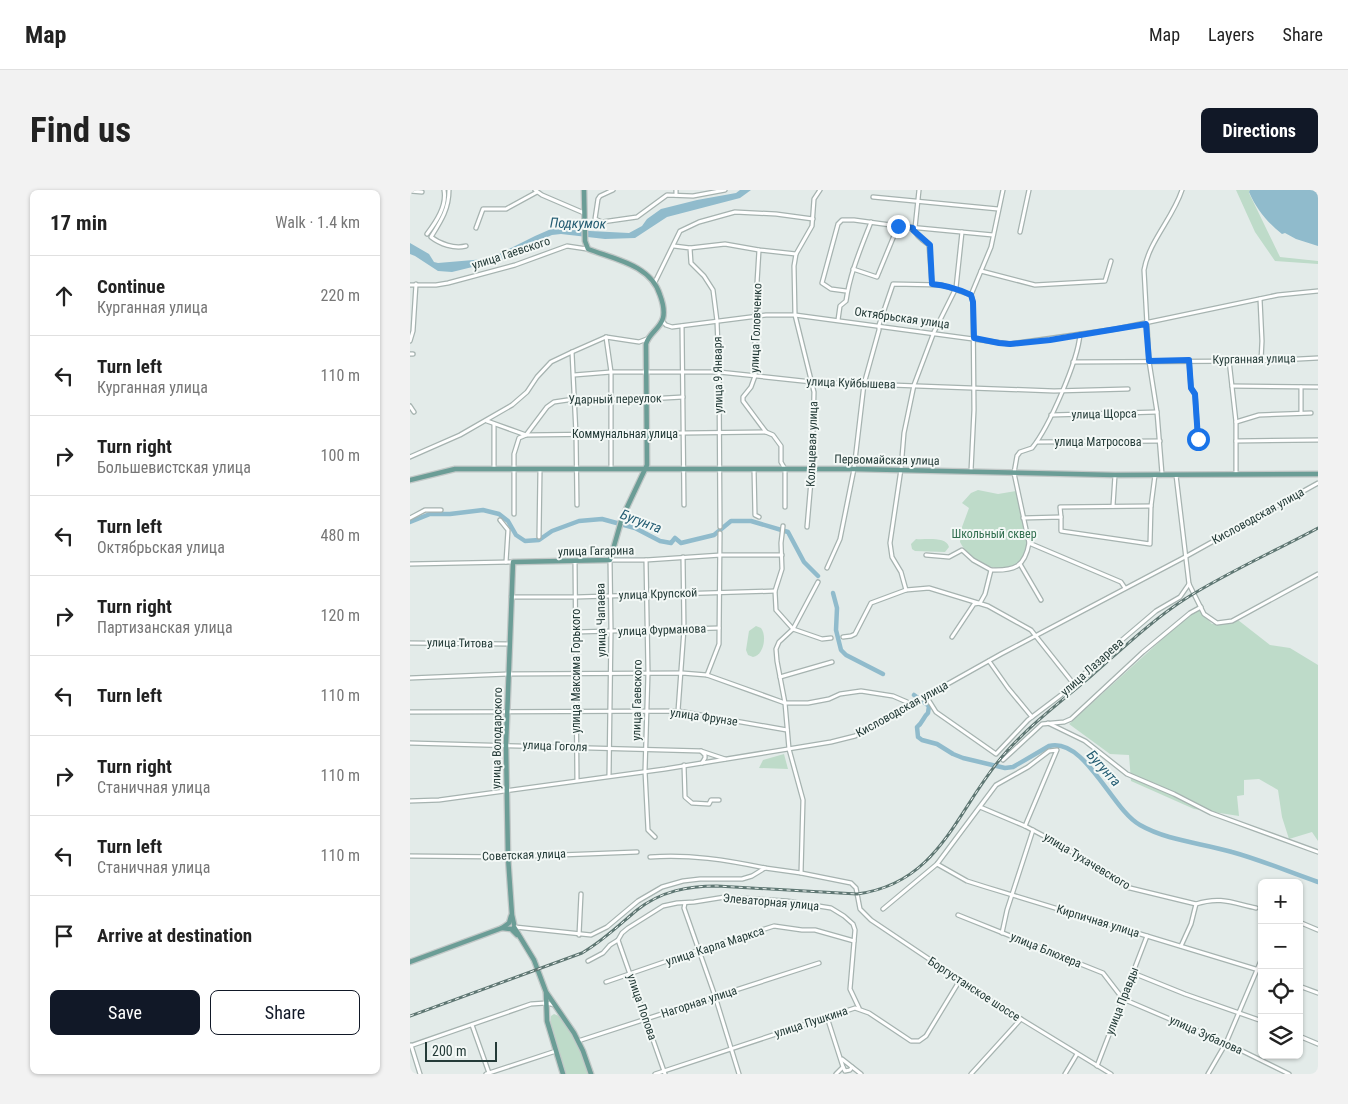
<!DOCTYPE html>
<meta charset="utf-8">
<style>
body{margin:0;font-family:"Roboto Condensed",sans-serif;background:#f2f2f2;color:#222}
.controls{position:absolute;right:15px;bottom:15px;display:grid;overflow:hidden;border-radius:8px;box-shadow:0 1px 4px #0004}
.controls button{width:45px;height:45px;display:grid;place-items:center;padding:0;border:0;border-bottom:1px solid #e0e0e0;background:#fff;color:#222;font:25px sans-serif}
.scale{position:absolute;left:15px;bottom:12px;width:72px;box-sizing:border-box;padding-left:5px;border:2px solid #243b38;border-top:0;font-size:14px;line-height:18px;white-space:nowrap;color:#243b38;-webkit-text-stroke:4px #f3f8f6;paint-order:stroke}
.stop{position:absolute;width:15px;height:15px;margin:-11px;border:4px solid #1a73e8;border-radius:50%;background:#fff}
.stop.end{background:#1a73e8;border-color:#fff;box-shadow:0 1px 5px #0008}
.list{margin:0;padding:0;list-style:none}
h2{display:flex;justify-content:space-between;align-items:center;height:65px;margin:0;padding:0 20px;font-size:21px}
h2 small{font-size:16px;font-weight:400;color:#767676}
.list li{display:grid;grid-template-columns:32px 1fr auto;gap:15px;align-items:center;box-sizing:border-box;height:80px;padding:0 20px;border-top:1px solid #e0e0e0}
.list b{display:block;font-size:19px;white-space:nowrap}
.list p{margin:0;font-size:16px;white-space:nowrap;color:#767676}
.list em{font-size:16px;font-style:normal;color:#767676}
.actions{display:flex;gap:10px;padding:15px 20px}
.actions a{flex:1;padding:11px 0;border:1px solid #111827;border-radius:8px;text-align:center;font-size:18px;color:#111827}
.actions .main{background:#111827;color:#fff}
.icon{flex:none;width:28px;height:28px;fill:none;stroke:currentColor;stroke-width:2;stroke-linecap:round;stroke-linejoin:round}
.map{position:relative;flex:none;width:908px;height:884px;overflow:hidden;border-radius:8px}
header{display:flex;align-items:center;gap:30px;box-sizing:border-box;height:70px;padding:0 25px;background:#fff;border-bottom:1px solid #e0e0e0}
header strong{font-size:24px}
nav{display:flex;gap:28px;margin-inline-start:auto;font-size:18px}
.intro{display:flex;align-items:center;justify-content:space-between;box-sizing:border-box;height:120px;padding:0 30px}
h1{margin:0;font-size:35px}
.button{padding:12px 22px;border-radius:8px;background:#111827;color:#fff;font-size:18px;font-weight:700}
main{display:flex;gap:30px;padding:0 30px}
aside{flex:1;background:#fff;border-radius:8px;box-shadow:0 1px 4px #0004}
.map>svg:first-child{display:block}
.green{fill:#bedbc9}
.water{fill:#90bbcc}
.lines{fill:none;stroke-linecap:round;stroke-linejoin:round}
.river{stroke:#90bbcc;stroke-width:4.5}
.minor-casing{stroke:#a6b3b0;stroke-width:5.5}
.major-casing{stroke:#c2c8c7;stroke-width:7}
.minor{stroke:#fff;stroke-width:3}
.major{stroke:#6b9d96;stroke-width:4.5}
.rail-casing{stroke:#5f7773;stroke-width:3}
.rail{stroke:#f3f8f6;stroke-width:1;stroke-dasharray:4;stroke-linecap:butt}
.route{stroke:#1a73e8;stroke-width:6}
.labels{text-anchor:middle;dominant-baseline:central;stroke-width:4;stroke-linejoin:round;paint-order:stroke}
.street-label{font-size:12px;fill:#243b38;stroke:#f3f8f6}
.park-label{font-size:12px;fill:#326f50;stroke:#f3f8f6}
.water-label{font-size:14px;font-style:italic;fill:#235c72;stroke:#f3f8f6}
</style>
<header>
<strong>Map</strong>
<nav><a>Map</a><a>Layers</a><a>Share</a></nav>
</header>
<div class="intro"><h1>Find us</h1><a class="button">Directions</a></div>
<main>
<aside>
<h2>17 min<small>Walk · 1.4 km</small></h2>
<ul class="list">
<li><svg class="icon" aria-label="ahead" viewBox="0 0 24 24"><path d="M12 20V5M6 11l6-6 6 6"/></svg><div><b>Continue</b><p>Курганная улица</p></div><em>220 m</em></li>
<li><svg class="icon" aria-label="left" viewBox="0 0 24 24"><path d="M17 20v-9H6M10 6l-5 5 5 5"/></svg><div><b>Turn left</b><p>Курганная улица</p></div><em>110 m</em></li>
<li><svg class="icon" aria-label="right" viewBox="0 0 24 24"><path d="M7 20v-9h11M14 6l5 5-5 5"/></svg><div><b>Turn right</b><p>Большевистская улица</p></div><em>100 m</em></li>
<li><svg class="icon" aria-label="left" viewBox="0 0 24 24"><path d="M17 20v-9H6M10 6l-5 5 5 5"/></svg><div><b>Turn left</b><p>Октябрьская улица</p></div><em>480 m</em></li>
<li><svg class="icon" aria-label="right" viewBox="0 0 24 24"><path d="M7 20v-9h11M14 6l5 5-5 5"/></svg><div><b>Turn right</b><p>Партизанская улица</p></div><em>120 m</em></li>
<li><svg class="icon" aria-label="left" viewBox="0 0 24 24"><path d="M17 20v-9H6M10 6l-5 5 5 5"/></svg><div><b>Turn left</b></div><em>110 m</em></li>
<li><svg class="icon" aria-label="right" viewBox="0 0 24 24"><path d="M7 20v-9h11M14 6l5 5-5 5"/></svg><div><b>Turn right</b><p>Станичная улица</p></div><em>110 m</em></li>
<li><svg class="icon" aria-label="left" viewBox="0 0 24 24"><path d="M17 20v-9H6M10 6l-5 5 5 5"/></svg><div><b>Turn left</b><p>Станичная улица</p></div><em>110 m</em></li>
<li><svg class="icon" aria-label="arrive" viewBox="0 0 24 24"><path d="M6 21V4h12l-3 4 3 4H6"/></svg><div><b>Arrive at destination</b></div></li>
</ul>
<div class="actions"><a class="main">Save</a><a>Share</a></div>
</aside>
<div class="map">
<svg width="908" height="884" viewBox="0 0 908 884">
<rect width="100%" height="100%" fill="#e3ebe9"/>
<g class="green">
<polygon points="826,0 840,0 839,3 870,67 908,71 908,74 865,71 845,42"/>
<path d="M568,300L588,304L606,301C609,313 619,348 617,359C610,396 561,375 550,352L552,337L559,318L552,313L561,303Z"/>
<path d="M506,349C516,350 536,346 539,357L535,362L505,361L502,359L501,354Z"/>
<polygon points="787,420 790,421 802,434 828,430 860,455 880,458 908,475 908,651 902,642 879,649 872,627 868,600 849,589 834,590 834,605 827,606 829,626 784,619 721,591 719,565 700,564 659,534 781,423"/>
<path d="M346,436L351,438C357,446 354,465 343,467L338,465L336,460L339,441Z"/>
<polygon points="374,564 378,579 349,578 353,570"/>
<path d="M144,824C162,829 172,868 178,884H155L140,838L141,826Z"/>
</g>
<g class="water">
<polygon points="330,0 341,0 330,8 257,27 225,48 195,49 151,44 142,45 128,51 95,69 42,82 28,81 5,66 0,64 0,53 19,64 24,72 28,73 75,69 81,68 125,46 141,39 219,43 232,36 237,29 251,19 287,10 326,3"/>
<path d="M840,0H908V56L886,49L875,43L872,44C857,32 847,20 839,2Z"/>
</g>
<g class="lines">
<g class="river">
<polyline points="0,332 20,324 40,324 73,320 89,324 98,331 106,345 115,351 129,350 142,341 169,331 192,329 225,338 250,351 261,353 265,348 271,353 304,345 321,331 341,331 378,342 394,372 408,386"/>
<polyline points="423,403 427,418 426,440 431,460 436,465 473,484"/>
<path d="M504,505L519,516L518,523C513,527 513,533 507,537L508,547L512,550L527,554L543,564L553,568L595,578L603,577L639,556C675,547 702,620 730,635C758,651 792,653 822,662C851,670 879,682 908,692"/>
</g>
<defs>
<g id="minor">
<path d="M39,0C39,19 31,31 21,47C30,54 44,59 56,56"/>
<polyline points="125,0 132,5 174,23"/>
<polyline points="203,0 190,6 188,9 185,29 192,32 227,27 257,5 283,6 315,0"/>
<polyline points="266,0 266,5"/>
<polyline points="0,1 12,2"/>
<polyline points="463,7 588,19"/>
<polyline points="66,38 73,19 96,19 127,2"/>
<path d="M503,38C505,45 513,51 519,55L522,94"/>
<polyline points="505,38 509,0"/>
<polyline points="610,42 619,0"/>
<path d="M17,44C26,32 37,16 34,0"/>
<polyline points="264,56 280,58 281,73 294,86 303,100 307,131 309,182 310,337"/>
<polyline points="280,58 315,54 349,60 386,64"/>
<polyline points="349,60 345,126 345,186 341,197 333,207 333,211 356,242 363,245 371,256 371,272 375,279 375,317"/>
<polyline points="443,79 467,87 488,36"/>
<polyline points="571,81 625,95 695,91 701,71"/>
<polyline points="245,92 270,41 289,32 325,22 366,24 403,29"/>
<polyline points="0,95 26,95 38,93 105,75 157,56 177,59"/>
<polyline points="436,101 421,99 412,93 428,34 432,30 444,30 488,36 583,45"/>
<polyline points="850,109 852,151 851,171"/>
<path d="M428,130L430,116L436,111C440,83 451,58 461,32"/>
<polyline points="252,131 256,135 262,137 356,125 385,125 600,154 706,139 868,105 908,101"/>
<polyline points="272,136 274,315"/>
<path d="M670,144C668,171 639,237 622,258L610,262L607,266L604,283L619,353L711,392L715,398"/>
<polyline points="196,147 201,182 201,279"/>
<polyline points="0,151 3,141 6,94"/>
<polyline points="162,162 166,244 167,315"/>
<polyline points="0,164 3,164"/>
<polyline points="779,170 781,198 785,204 788,249"/>
<polyline points="819,170 826,232 826,284"/>
<polyline points="663,172 851,171 908,168"/>
<polyline points="164,185 201,182 309,182 402,192 454,194 644,201 718,199"/>
<polyline points="822,196 908,197"/>
<polyline points="891,197 891,223"/>
<polyline points="0,216 4,222"/>
<polyline points="641,225 747,222"/>
<polyline points="77,231 116,245 356,242"/>
<polyline points="826,232 849,225 901,223"/>
<polyline points="826,251 908,250"/>
<polyline points="627,252 750,251"/>
<polyline points="0,267 50,245 102,215 117,202 127,187 141,172 162,162 196,147 229,152 237,149"/>
<polyline points="84,279 84,234"/>
<polyline points="344,279 345,325 349,327"/>
<polyline points="561,281 564,220 563,112 561,105 581,57 593,0"/>
<path d="M752,284L747,222L739,171L734,80C739,51 763,28 772,0"/>
<polyline points="766,285 779,394 794,424 807,433 822,431 908,384"/>
<polyline points="703,316 705,285"/>
<polyline points="104,324 104,264 109,248 116,245 137,217 144,212 164,209 237,209 273,207"/>
<polyline points="651,327 650,317 741,316"/>
<polyline points="0,328 15,320 31,320"/>
<polyline points="613,328 651,327 651,341 740,354 741,316 745,285"/>
<polyline points="90,330 98,340 96,372"/>
<polyline points="373,336 371,353 372,379 365,401 366,420 383,439 412,449 421,448"/>
<polyline points="397,337 402,279 404,202 385,125 384,76 386,64 402,36 404,9 410,0"/>
<polyline points="129,347 130,280"/>
<polyline points="516,365 539,367 552,360 563,370 581,380 575,404 570,413 564,414 542,447"/>
<polyline points="236,370 238,483 235,581 238,640 245,647"/>
<polyline points="165,371 167,590"/>
<polyline points="0,374 103,372"/>
<polyline points="610,374 631,410"/>
<polyline points="417,378 430,349 444,279 454,194 469,140 469,135 483,94 532,95 561,105"/>
<path d="M581,380C604,381 615,377 619,353"/>
<polyline points="496,400 491,382 482,367 480,353 491,279 494,243 504,195 524,142 546,98 552,42"/>
<polyline points="101,407 166,407 365,401"/>
<polyline points="166,442 309,438"/>
<polyline points="433,447 441,446 445,444 461,413 496,400 519,398 578,416 621,440 663,493"/>
<polyline points="0,453 99,454"/>
<polyline points="579,471 598,498 622,527"/>
<polyline points="297,485 309,454 310,343"/>
<polyline points="370,487 422,472"/>
<polyline points="0,488 98,484 272,483 297,485 375,513 398,513 419,509 430,504 451,501 483,506 497,512 499,515"/>
<polyline points="516,506 526,522 586,564 618,530 651,505 699,461 746,421 770,407 779,394"/>
<polyline points="268,521 274,439 273,367"/>
<polyline points="0,522 268,521 377,540"/>
<polyline points="638,533 675,551 717,584 764,604 801,623 908,662"/>
<polyline points="0,553 291,561 315,569"/>
<polyline points="291,561 295,565 295,568 292,573"/>
<polyline points="593,570 632,534 654,532 661,529 733,462 780,423 791,417"/>
<polyline points="274,575 275,607 282,613 299,614 301,610 309,610"/>
<polyline points="199,586 201,441 200,370 236,370 311,365 372,365"/>
<polyline points="0,611 29,610 255,579 421,552 445,546 591,464 775,367 908,293"/>
<path d="M570,617L615,636L634,646L667,665L716,697L786,714C810,706 823,713 846,718"/>
<polyline points="0,666 98,667 227,662"/>
<path d="M240,667C279,664 317,670 355,678"/>
<polyline points="527,674 557,691 576,697 852,781"/>
<polyline points="391,683 393,610 379,559 375,513 367,471 366,459 369,452 383,439 408,392"/>
<polyline points="275,713 274,718 305,806 329,884"/>
<polyline points="473,719 527,674 586,595 618,577 639,561 647,560 615,636"/>
<polyline points="548,725 693,783 713,809 816,853 879,884"/>
<polyline points="889,732 908,740"/>
<polyline points="105,737 181,745 197,737 228,711 252,697 273,691 290,689 332,689 342,686 355,678 391,683 441,693 446,698 450,719 461,730 580,810 701,884"/>
<polyline points="592,743 597,720 623,640"/>
<polyline points="169,745 171,704"/>
<polyline points="208,750 255,884"/>
<polyline points="771,756 781,734 786,714"/>
<polyline points="178,771 193,763 200,755 208,750 212,743 218,738 253,716 267,713 284,712 315,707 377,711 421,718 434,726 443,734 445,740 440,799 449,818"/>
<polyline points="723,783 775,804 852,831"/>
<polyline points="196,792 289,760 364,736 392,740 405,740 444,751"/>
<polyline points="889,796 908,803"/>
<polyline points="417,827 433,877 426,884"/>
<polyline points="62,835 79,883"/>
<polyline points="889,846 908,854"/>
<polyline points="168,851 409,773"/>
<polyline points="1,855 10,884"/>
<polyline points="0,856 121,814 136,813 145,815"/>
<polyline points="432,869 451,884"/>
<polyline points="687,876 737,746"/>
<polyline points="433,877 435,881 440,880 442,877"/>
<polyline points="76,884 146,861"/>
<polyline points="245,884 445,818 459,823 501,851 509,851 516,846 550,790"/>
<polyline points="561,884 611,829"/>
<polyline points="655,884 667,864"/>
<polyline points="798,884 816,853 852,768"/>
</g>
<g id="major">
<polyline points="0,290 45,279 444,279 705,285 908,284"/>
<path d="M104,734L102,725L98,667L96,555L103,372L200,370L212,328L237,275L236,154C239,143 250,139 253,128C255,120 253,113 250,105C241,75 204,69 178,59L175,51L174,0"/>
<polyline points="104,737 124,770 136,802 164,843 173,861 181,884"/>
<polyline points="92,738 101,739 107,745"/>
<polyline points="0,772 92,738 99,733 101,726"/>
<polyline points="136,803 137,831 153,884"/>
</g>
</defs>
<use href="#minor" class="minor-casing"/>
<use href="#major" class="major-casing"/>
<use href="#minor" class="minor"/>
<use href="#major" class="major"/>
<defs>
<path id="rail" d="M0,826L172,763C193,751 209,735 227,720C251,701 278,696 307,696L447,704C532,693 547,616 597,561C622,533 653,510 681,486C711,460 741,431 775,409C816,383 865,361 908,338"/>
</defs>
<use href="#rail" class="rail-casing"/>
<use href="#rail" class="rail"/>
</g>
<g class="lines">
<path class="route" d="M488,36L503,38V40L520,55L522,94C536,95 548,99 561,105L563,112L564,148L589,153L600,154L640,150L736,134L739,171L779,170L781,198L785,204L788,249"/>
</g>
<g class="labels">
<g class="street-label">
<text transform="translate(101 63) rotate(-18)">улица Гаевского</text>
<text transform="translate(492 128) rotate(8)">Октябрьская улица</text>
<text transform="translate(346 138) rotate(-88)">улица Головченко</text>
<text transform="translate(844 169) rotate(-1)">Курганная улица</text>
<text transform="translate(308 185) rotate(-91)">улица 9 Января</text>
<text transform="translate(441 193) rotate(2)">улица Куйбышева</text>
<text transform="translate(205 209) rotate(-1)">Ударный переулок</text>
<text transform="translate(694 224) rotate(-1)">улица Щорса</text>
<text x="215" y="244">Коммунальная улица</text>
<text x="688" y="252">улица Матросова</text>
<text transform="translate(402 254) rotate(-88)">Кольцевая улица</text>
<text transform="translate(477 270) rotate(1)">Первомайская улица</text>
<text transform="translate(848 326) rotate(-29)">Кисловодская улица</text>
<text transform="translate(186 361) rotate(-1)">улица Гагарина</text>
<text transform="translate(248 404) rotate(-2)">улица Крупской</text>
<text transform="translate(191 430) rotate(-91)">улица Чапаева</text>
<text transform="translate(252 440) rotate(-2)">улица Фурманова</text>
<text transform="translate(50 453) rotate(1)">улица Титова</text>
<text transform="translate(682 477) rotate(-42)">улица Лазарева</text>
<text transform="translate(166 481) rotate(-90)">улица Максима Горького</text>
<text transform="translate(227 510) rotate(-89)">улица Гаевского</text>
<text transform="translate(492 519) rotate(-29)">Кисловодская улица</text>
<text transform="translate(294 527) rotate(8)">улица Фрунзе</text>
<text transform="translate(87 548) rotate(-89)">улица Володарского</text>
<text transform="translate(145 556) rotate(2)">улица Гоголя</text>
<text transform="translate(114 665) rotate(-2)">Советская улица</text>
<text transform="translate(677 671) rotate(31)">улица Тухачевского</text>
<text transform="translate(361 712) rotate(5)">Элеваторная улица</text>
<text transform="translate(688 731) rotate(17)">Кирпичная улица</text>
<text transform="translate(305 756) rotate(-18)">улица Карла Маркса</text>
<text transform="translate(636 760) rotate(22)">улица Блюхера</text>
<text transform="translate(564 799) rotate(33)">Боргустанское шоссе</text>
<text transform="translate(712 811) rotate(-69)">улица Правды</text>
<text transform="translate(289 812) rotate(-18)">Нагорная улица</text>
<text transform="translate(232 817) rotate(71)">улица Попова</text>
<text transform="translate(401 832) rotate(-18)">улица Пушкина</text>
<text transform="translate(796 845) rotate(24)">улица Зубалова</text>
</g>
<g class="park-label">
<text x="584" y="344">Школьный сквер</text>
</g>
<g class="water-label">
<text transform="translate(168 33) rotate(1)">Подкумок</text>
<text transform="translate(231 331) rotate(21)">Бугунта</text>
<text transform="translate(694 578) rotate(48)">Бугунта</text>
</g>
</g>
</svg>
<div class="controls">
<button>+</button>
<button>−</button>
<button><svg class="icon" aria-label="locate" viewBox="0 0 24 24"><circle cx="12" cy="12" r="6"/><path d="M12 2v4M12 18v4M2 12h4M18 12h4"/></svg></button>
<button><svg class="icon" aria-label="layers" viewBox="0 0 24 24"><path d="M12 4l9 5-9 5-9-5zM3 14l9 5 9-5"/></svg></button>
</div>
<div class="scale">200 m</div>
<div class="stop" style="left:788px;top:249px"></div>
<div class="stop end" style="left:488px;top:36px"></div>
</div>
</main>
